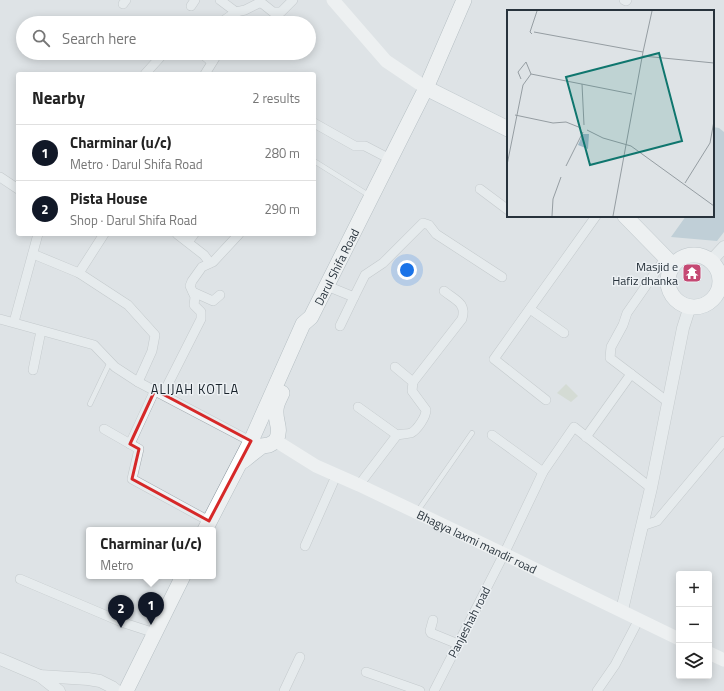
<!DOCTYPE html>
<meta charset="utf-8">
<style>
body{margin:0;font-family:"Titillium Web",sans-serif;background:#f2f2f2;color:#222}
.controls{position:absolute;right:12px;bottom:12px;display:grid;overflow:hidden;border-radius:4px;box-shadow:0 2px 10px #0003}
.controls button{width:36px;height:36px;display:grid;place-items:center;padding:0;border:0;border-bottom:1px solid #e0e0e0;background:#fff;color:#222;font:20px sans-serif}
.you{position:absolute;left:407px;top:270px;width:14px;height:14px;margin:-10px;border:3px solid #fff;border-radius:50%;background:#1a73e8;box-shadow:0 0 0 6px #1a73e833}
.badge{display:grid;place-items:center;width:26px;height:26px;border-radius:50%;background:#111827;color:#fff;font-size:13px;font-weight:700}
.pin{position:absolute;translate:-50% -33px;filter:drop-shadow(0 1px 2px #0008)}
.pin::after{content:'';position:absolute;top:21px;width:14px;height:12px;background:inherit;clip-path:polygon(0 0,100% 0,50% 100%)}
.popup{position:absolute;left:86px;top:527px;width:130px;height:52px;box-sizing:border-box;display:grid;place-content:center;border-radius:4px;background:#fff;filter:drop-shadow(0 1px 3px #0005);font-size:13px;white-space:nowrap;color:#767676}
.popup b{font-size:15px;color:#222}
.popup::after{content:'';position:absolute;left:50%;top:100%;margin-left:-8px;border:8px solid transparent;border-top-color:#fff}
.list{margin:0;padding:0;list-style:none}
h2{display:flex;justify-content:space-between;align-items:center;height:52px;margin:0;padding:0 16px;font-size:17px}
h2 small{font-size:13px;font-weight:400;color:#767676}
.list li{display:grid;grid-template-columns:26px 1fr auto;gap:12px;align-items:center;box-sizing:border-box;height:56px;padding:0 16px;border-top:1px solid #e0e0e0}
.list b{display:block;font-size:15px;white-space:nowrap}
.list p{margin:0;font-size:13px;white-space:nowrap;color:#767676}
.list em{font-size:13px;font-style:normal;color:#767676}
.icon{flex:none;width:22px;height:22px;fill:none;stroke:currentColor;stroke-width:2;stroke-linecap:round;stroke-linejoin:round}
.map{position:relative;flex:none;width:724px;height:691px;overflow:hidden}
.search{position:absolute;background:#fff;box-shadow:0 2px 10px #0003;left:16px;top:16px;width:300px;height:44px;display:flex;align-items:center;gap:10px;box-sizing:border-box;padding:0 14px;border-radius:22px;color:#767676;font-size:15px}
.panel{position:absolute;background:#fff;box-shadow:0 2px 10px #0003;left:16px;top:72px;width:300px;height:164px;border-radius:4px}
.map>svg:first-child{display:block}
.green{fill:#c7d0bf}
.water{fill:#9bb7c5}
.lines{fill:none;stroke-linecap:round;stroke-linejoin:round}
.service-casing{stroke:#a4abb0;stroke-width:5.5}
.minor-casing{stroke:#a4abb0;stroke-width:10}
.tertiary-casing{stroke:#a4abb0;stroke-width:13}
.primary-casing{stroke:#9ea9b1;stroke-width:16}
.trunk-casing{stroke:#86939c;stroke-width:16}
.service{stroke:#f0f3f5;stroke-width:4.5}
.minor{stroke:#f0f3f5;stroke-width:9}
.tertiary{stroke:#f0f3f5;stroke-width:12}
.secondary{stroke:#fff;stroke-width:13}
.primary{stroke:#fff;stroke-width:15}
.trunk{stroke:#fff;stroke-width:15}
.marked{fill:none;stroke:#d62828;stroke-width:3;stroke-linejoin:round}
.labels{text-anchor:middle;dominant-baseline:central;stroke-width:3;stroke-linejoin:round;paint-order:stroke}
.poi-label{font-size:12px;fill:#28333c;stroke:#edf1f4;text-anchor:end}
.street-label{font-size:12px;fill:#28333c;stroke:#edf1f4}
.neighbourhood-label{font-size:13px;letter-spacing:1px;fill:#1a242d;stroke:#edf1f4}
.inset-road{fill:none;stroke:#959da2;stroke-width:1}
.view{fill:#0f766e;fill-opacity:0.15;stroke:#0f766e;stroke-width:2}
.inset-edge{fill:none;stroke:#28333c;stroke-width:2}
</style>
<div class="map">
<svg width="724" height="691" viewBox="0 0 724 691">
<rect width="100%" height="100%" fill="#dee3e6"/>
<polygon class="green" points="566,384 578,396 571,402 557,393"/>
<polygon class="water" points="713,127 719,128 724,132 724,232 717,241 671,237 686,216 713,216"/>
<g class="lines">
<defs>
<g id="service">
<polyline points="314,161 370,196"/>
<polyline points="90,404 110,362"/>
<polyline points="417,512 472,433"/>
</g>
<g id="minor">
<polyline points="220,0 236,12 233,23"/>
<polyline points="624,0 626,1 627,0"/>
<polyline points="123,4 126,0"/>
<polyline points="191,6 195,0"/>
<polyline points="220,23 236,12 245,10 259,3 263,4 273,12 281,12 293,0"/>
<polyline points="201,53 212,62"/>
<polyline points="145,74 164,53"/>
<polyline points="205,74 218,53"/>
<polyline points="314,123 355,146 365,146 390,159"/>
<polyline points="0,177 18,189"/>
<polyline points="480,189 508,210"/>
<polyline points="177,234 204,255 210,263"/>
<polyline points="188,242 194,234"/>
<polyline points="33,254 79,273 128,305 155,335 152,351 138,382"/>
<polyline points="666,257 627,313 623,325 611,347 610,358 668,402"/>
<polyline points="79,273 104,234"/>
<polyline points="327,286 354,297 365,275 383,263 423,223 429,225 436,234 502,277"/>
<polyline points="193,292 213,301 220,295"/>
<polyline points="530,309 564,333"/>
<polyline points="0,319 94,345 115,367 138,382 254,443"/>
<polyline points="14,322 38,234"/>
<polyline points="340,326 354,297"/>
<path d="M395,367L413,382L412,391L426,410C426,417 417,430 411,433C407,434 402,434 397,435"/>
<polyline points="33,370 41,331"/>
<path d="M413,382L462,319C467,303 455,300 444,291"/>
<polyline points="163,394 201,319 201,312 194,305 195,297 190,286 192,281 202,267 213,262 239,234"/>
<polyline points="546,400 494,359 596,216"/>
<polyline points="358,407 397,435 359,485"/>
<polyline points="104,429 139,449 132,479 209,521"/>
<polyline points="492,435 543,472"/>
<polyline points="586,437 631,374"/>
<polyline points="130,444 155,390"/>
<polyline points="642,526 657,521 724,441"/>
<polyline points="305,546 336,476"/>
<polyline points="20,579 124,623 155,633"/>
<polyline points="433,620 430,631 431,633 458,644"/>
<polyline points="366,672 420,691"/>
<polyline points="284,691 300,657"/>
<polyline points="434,691 504,554 536,487 543,472 574,427 651,488"/>
<polyline points="597,691 615,665 639,619"/>
</g>
<g id="tertiary">
<polyline points="711,261 724,247"/>
<polyline points="622,610 651,488 683,328 690,306"/>
<polyline points="0,659 40,676 88,679 100,681 112,687 117,691"/>
<polyline points="40,676 59,691"/>
</g>
<g id="primary">
<polyline points="426,88 508,129"/>
<polyline points="625,216 673,265"/>
<circle cx="694" cy="281" r="26"/>
</g>
<g id="trunk">
<path d="M243,461L262,446L269,445L276,441C282,427 275,423 276,410C276,404 280,398 282,393"/>
<path id="s2" d="M205,530L251,441L303,324L311,317L426,88L464,0"/>
<polyline points="126,691 183,576"/>
</g>
</defs>
<use href="#service" class="service-casing"/>
<use href="#minor" class="minor-casing"/>
<use href="#tertiary" class="tertiary-casing"/>
<use href="#primary" class="primary-casing"/>
<use href="#trunk" class="trunk-casing"/>
<use href="#service" class="service"/>
<use href="#minor" class="minor"/>
<use href="#tertiary" class="tertiary"/>
<g class="secondary">
<polyline points="333,0 386,61 426,88"/>
<path id="s1" d="M276,441L316,466L359,485L504,554L679,639"/>
<polyline points="709,653 724,660"/>
</g>
<use href="#primary" class="primary"/>
<use href="#trunk" class="trunk"/>
</g>
<path d="M0 0H724V691H0ZM155,390L251,441L209,521L132,479L139,449L130,444Z" fill="#dee3e6" fill-opacity=".55" fill-rule="evenodd"/>
<path class="marked" d="M155,390L251,441L209,521L132,479L139,449L130,444Z"/>
<defs>
<symbol id="temple-square" viewBox="-11 -11 22 22"><rect x="-9" y="-9" width="18" height="18" rx="4" fill="#c54973" stroke="#edf1f4"/><path d="M0-6L5-2H3V0L6.5 2.5H4V6H1.5V3h-3V6H-4V2.5H-6.5L-3 0V-2H-5Z" fill="#fff"/></symbol>
</defs>
<g fill-rule="evenodd">
<use href="#temple-square" x="681" y="262" width="22" height="22"/>
</g>
<g class="labels">
<g class="poi-label">
<text x="678" y="266">Masjid e<tspan x="678" dy="14">Hafiz dhanka</tspan></text>
</g>
<g class="street-label">
<text stroke="none"><textPath href="#s2" startOffset="295">Darul Shifa Road</textPath></text>
<text stroke="none"><textPath href="#s1" startOffset="225">Bhagya laxmi mandir road</textPath></text>
<text transform="translate(469 622) rotate(-63)">Panjeshah road</text>
</g>
<g class="neighbourhood-label">
<text x="195" y="389">ALIJAH KOTLA</text>
</g>
</g>
<g transform="translate(507 10)">
<rect width="207" height="207" fill="#dee3e6"/>
<path d="M76,124H82L81,139L71,135Z" fill="#9bb7c5"/>
<path class="inset-road" d="M27,22L136,42L106,206M25,24L23,22L30,1M136,42L145,1M136,46L207,53M24,64L125,84M75,74L77,115M8,105L46,113L59,112L74,118M80,120L96,128L124,136L207,196M0,155L16,75L24,64L19,52L11,62L14,69M59,156L76,122M178,173L203,133L207,111M45,206L46,189L54,167"/>
<path class="view" d="M152,43L175,131L83,155L59,67Z"/>
<rect width="207" height="207" class="inset-edge"/>
</g>
</svg>
<div class="controls">
<button>+</button>
<button>−</button>
<button><svg class="icon" aria-label="layers" viewBox="0 0 24 24"><path d="M12 4l9 5-9 5-9-5zM3 14l9 5 9-5"/></svg></button>
</div>
<div class="you"></div>
<div class="pin badge" style="left:151px;top:625px">1</div>
<div class="popup"><b>Charminar (u/c)</b>Metro</div>
<div class="pin badge" style="left:121px;top:628px">2</div>
<div class="search"><svg class="icon" aria-label="search" viewBox="0 0 24 24"><circle cx="10" cy="10" r="6"/><path d="M15 15l6 6"/></svg>Search here</div>
<section class="panel">
<h2>Nearby<small>2 results</small></h2>
<ul class="list">
<li><span class="badge">1</span><div><b>Charminar (u/c)</b><p>Metro · Darul Shifa Road</p></div><em>280 m</em></li>
<li><span class="badge">2</span><div><b>Pista House</b><p>Shop · Darul Shifa Road</p></div><em>290 m</em></li>
</ul>
</section>
</div>
